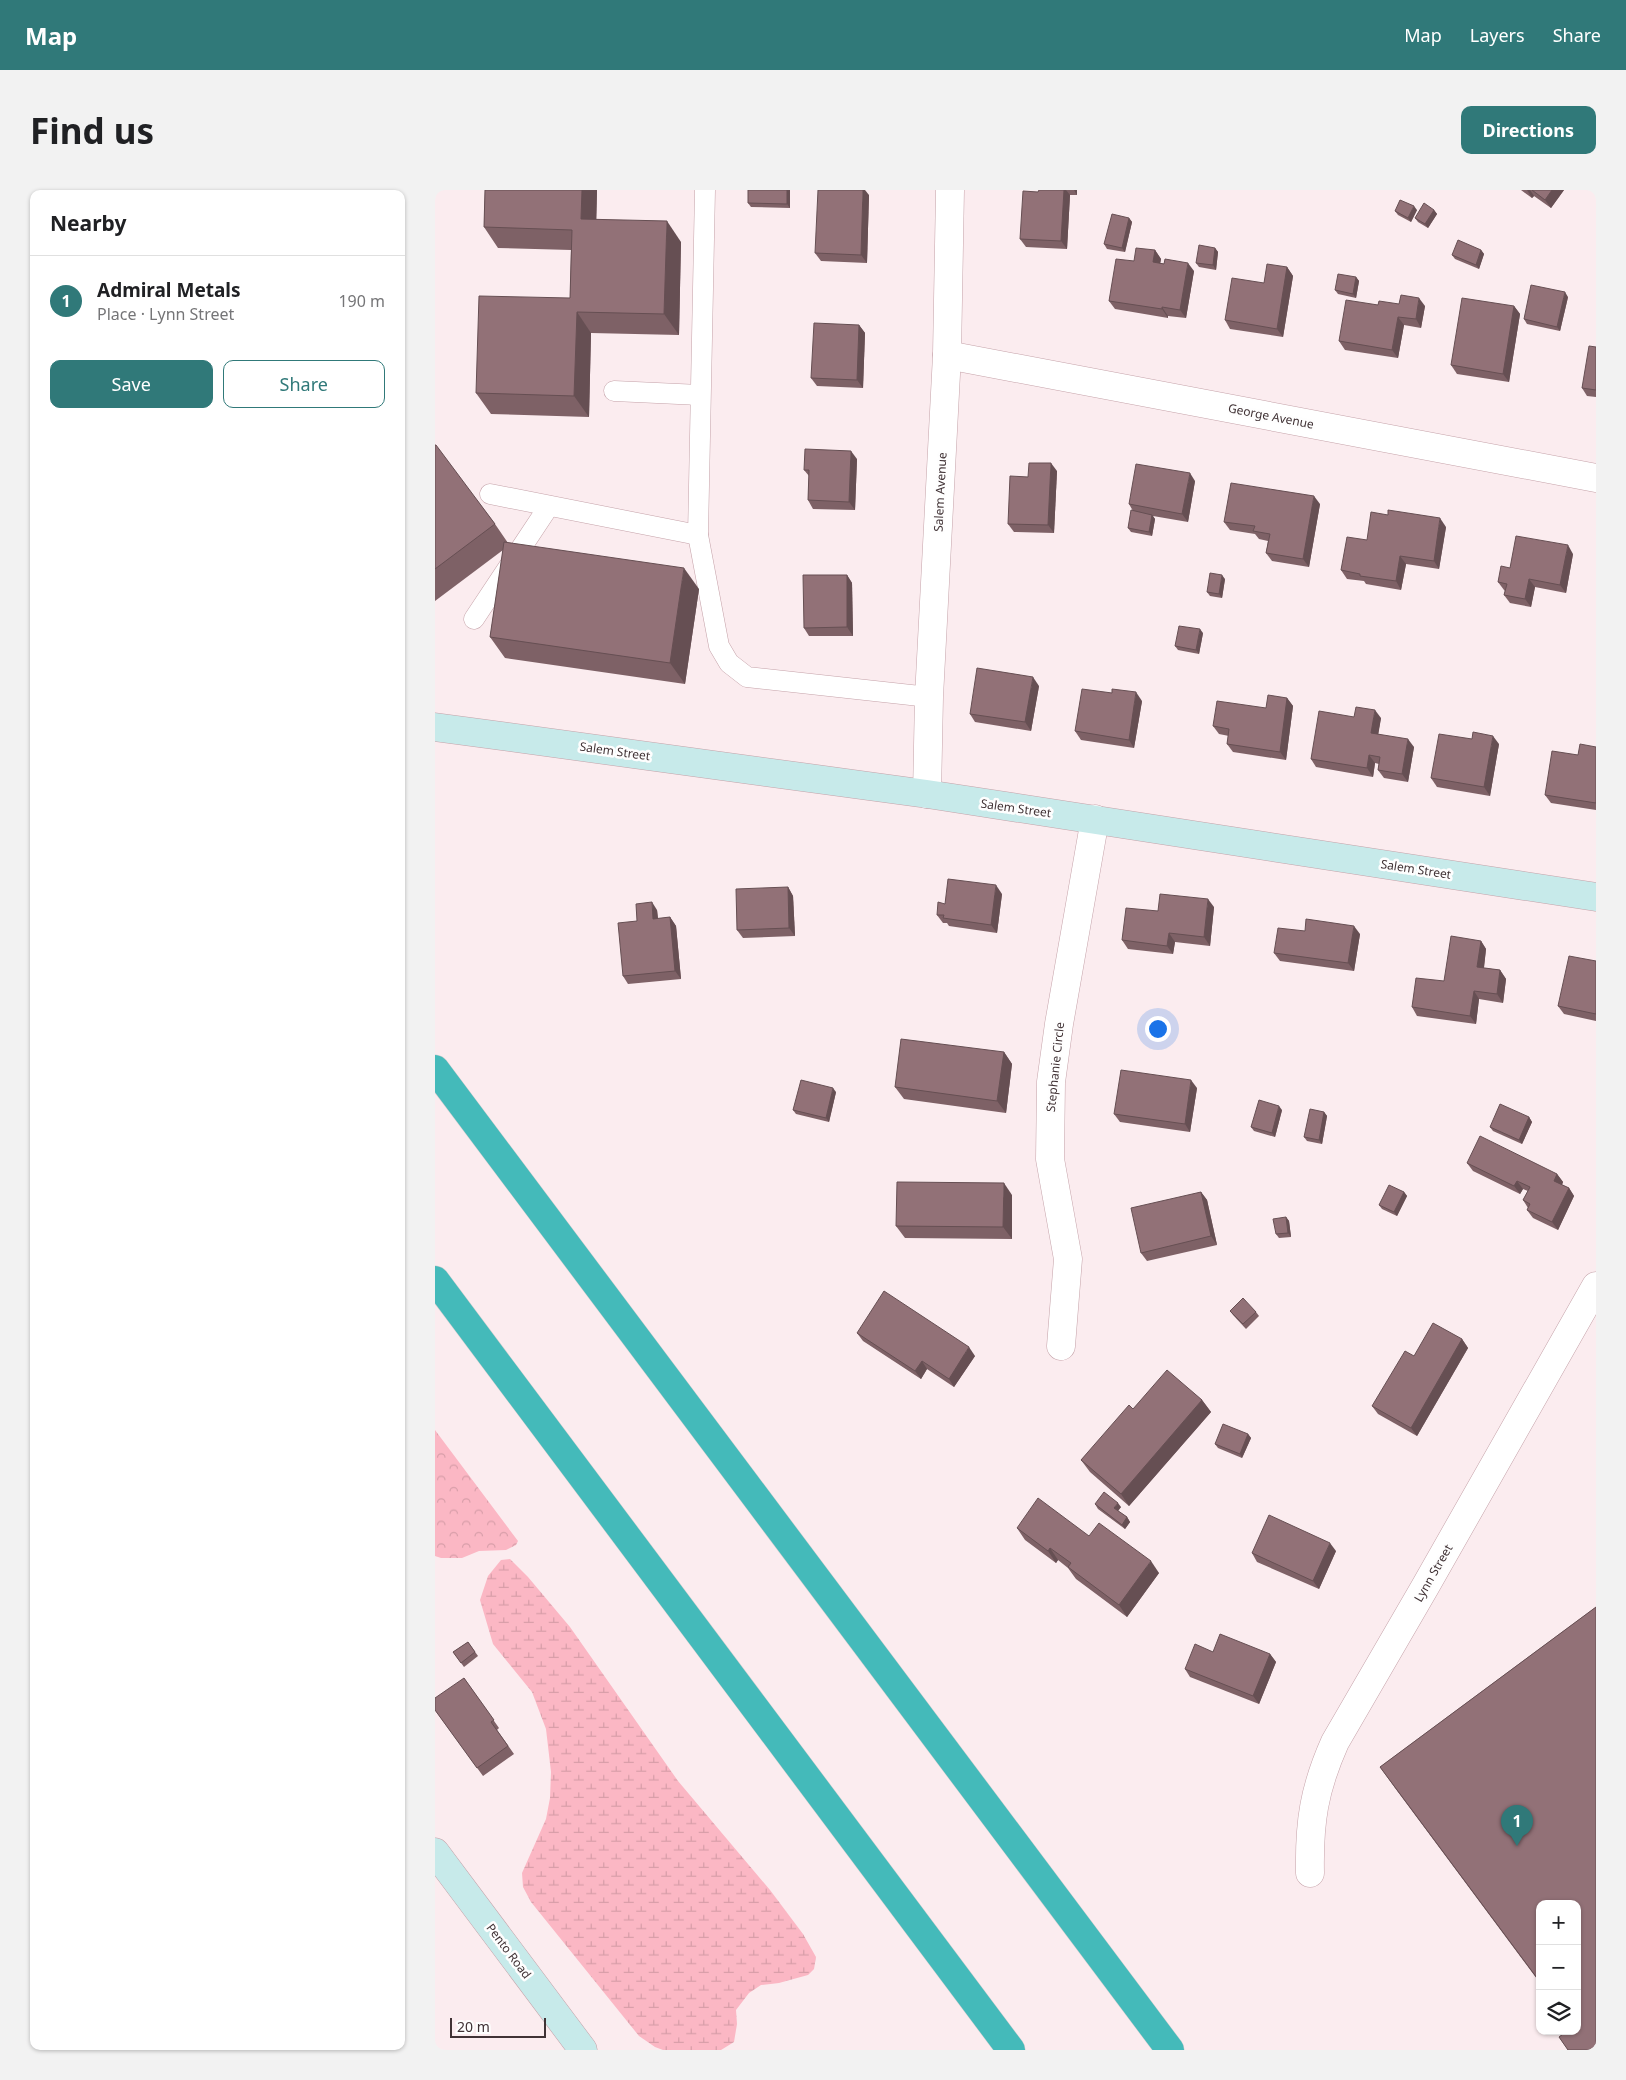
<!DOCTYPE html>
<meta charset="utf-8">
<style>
body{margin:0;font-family:"Noto Sans",sans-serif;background:#f2f2f2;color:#202124}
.controls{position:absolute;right:15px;bottom:15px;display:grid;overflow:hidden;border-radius:10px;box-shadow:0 1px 4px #0004}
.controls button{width:45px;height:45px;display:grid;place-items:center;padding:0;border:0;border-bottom:1px solid #e0e0e0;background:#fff;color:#202124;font:25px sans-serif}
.scale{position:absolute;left:15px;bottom:12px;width:96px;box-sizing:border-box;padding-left:5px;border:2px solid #403235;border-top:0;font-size:14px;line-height:18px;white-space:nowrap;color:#403235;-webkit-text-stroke:4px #fefefe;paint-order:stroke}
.you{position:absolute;left:722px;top:838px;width:18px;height:18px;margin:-12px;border:4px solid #fff;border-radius:50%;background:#1a73e8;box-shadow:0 0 0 8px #1a73e833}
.badge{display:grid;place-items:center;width:32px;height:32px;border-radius:50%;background:#307979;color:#fff;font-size:16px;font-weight:700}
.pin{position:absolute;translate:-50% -41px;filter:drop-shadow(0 1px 2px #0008)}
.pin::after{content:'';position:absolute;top:26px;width:18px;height:15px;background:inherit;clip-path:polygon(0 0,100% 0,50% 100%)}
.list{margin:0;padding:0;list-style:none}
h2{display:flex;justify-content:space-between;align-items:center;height:65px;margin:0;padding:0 20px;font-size:21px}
h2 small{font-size:16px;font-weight:400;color:#757577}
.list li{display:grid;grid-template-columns:32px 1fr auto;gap:15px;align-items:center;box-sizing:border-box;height:90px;padding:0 20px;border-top:1px solid #e0e0e0}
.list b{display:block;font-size:19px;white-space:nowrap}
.list p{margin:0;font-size:16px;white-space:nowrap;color:#757577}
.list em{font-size:16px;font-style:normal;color:#757577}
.actions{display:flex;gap:10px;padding:15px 20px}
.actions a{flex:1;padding:11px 0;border:1px solid #307979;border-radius:10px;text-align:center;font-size:18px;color:#307979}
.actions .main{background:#307979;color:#fff}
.icon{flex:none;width:28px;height:28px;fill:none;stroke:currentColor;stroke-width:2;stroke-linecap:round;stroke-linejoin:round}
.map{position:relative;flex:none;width:1161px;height:1860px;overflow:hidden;border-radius:10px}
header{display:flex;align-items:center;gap:30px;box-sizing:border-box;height:70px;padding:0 25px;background:#307979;color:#fff}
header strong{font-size:24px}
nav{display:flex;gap:28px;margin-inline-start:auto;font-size:18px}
.intro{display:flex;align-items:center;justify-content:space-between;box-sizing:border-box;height:120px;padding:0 30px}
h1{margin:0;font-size:35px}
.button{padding:12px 22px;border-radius:10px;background:#307979;color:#fff;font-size:18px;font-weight:700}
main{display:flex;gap:30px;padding:0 30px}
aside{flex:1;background:#fff;border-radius:10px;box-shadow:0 1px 4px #0004}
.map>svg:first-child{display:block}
.forest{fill:url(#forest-crowns)}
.wetland{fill:url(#wetland-marsh)}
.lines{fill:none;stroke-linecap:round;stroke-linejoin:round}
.lane-casing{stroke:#c5a2a9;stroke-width:21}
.street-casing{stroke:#c5a2a9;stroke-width:29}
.secondary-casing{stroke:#c5a2a9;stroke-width:29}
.highway-casing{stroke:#d1cecf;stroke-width:29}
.lane{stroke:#fff;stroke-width:20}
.street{stroke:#fff;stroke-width:28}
.secondary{stroke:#c7eaea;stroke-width:28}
.highway{stroke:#44baba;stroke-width:28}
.wall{fill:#7e6166}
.shaded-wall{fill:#664f53}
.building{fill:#927177;stroke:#664f53}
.labels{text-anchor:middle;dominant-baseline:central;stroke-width:5;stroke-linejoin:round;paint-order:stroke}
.street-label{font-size:12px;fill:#403235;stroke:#fefefe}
</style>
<header>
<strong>Map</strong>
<nav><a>Map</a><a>Layers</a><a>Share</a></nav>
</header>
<div class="intro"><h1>Find us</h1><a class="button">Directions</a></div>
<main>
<aside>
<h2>Nearby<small></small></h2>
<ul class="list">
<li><span class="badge">1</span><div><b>Admiral Metals</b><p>Place · Lynn Street</p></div><em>190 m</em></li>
</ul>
<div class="actions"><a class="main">Save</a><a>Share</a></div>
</aside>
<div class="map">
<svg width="1161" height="1860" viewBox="0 0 1161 1860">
<defs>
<pattern id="forest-crowns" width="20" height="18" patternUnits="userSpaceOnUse" patternTransform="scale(1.25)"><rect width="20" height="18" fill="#fbb7c4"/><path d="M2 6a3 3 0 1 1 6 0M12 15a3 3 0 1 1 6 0" fill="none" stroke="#d89ea9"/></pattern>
<pattern id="wetland-marsh" width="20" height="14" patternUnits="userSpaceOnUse" patternTransform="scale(1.25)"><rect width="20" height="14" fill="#fbb7c4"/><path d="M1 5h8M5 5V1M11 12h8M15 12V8" fill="none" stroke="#d89ea9"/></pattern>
</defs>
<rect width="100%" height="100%" fill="#fbecef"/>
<polygon class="forest" points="0,1240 83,1351 81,1355 71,1360 44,1361 27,1368 6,1368 0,1366"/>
<polygon class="wetland" points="75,1369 93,1387 135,1437 243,1591 335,1700 368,1744 381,1767 379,1779 373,1785 344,1793 326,1795 314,1803 301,1820 302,1834 299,1852 286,1860 228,1860 220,1857 204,1846 96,1712 88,1697 87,1683 111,1629 115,1608 116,1582 111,1539 97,1502 58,1454 45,1410 53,1386 66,1370"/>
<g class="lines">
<defs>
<g id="lane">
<polyline points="270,0 263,345 284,456 294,473 312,487 494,507"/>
<polyline points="179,201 265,205"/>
<polyline points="55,304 263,345"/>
<polyline points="39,429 114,316"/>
</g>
<g id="street">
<polyline points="512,165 1161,288"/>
<polyline points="492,604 494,507 512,165 515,0"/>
<polyline points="626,1156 633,1069 615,969 616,892 624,834 660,629"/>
<path d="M875,1683C874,1632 879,1599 900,1552L990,1397L1161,1096"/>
</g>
<g id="secondary">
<polyline points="0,537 492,604 1161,707"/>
<polyline points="0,1662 148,1860"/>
</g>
<g id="highway">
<polyline points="0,879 735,1860"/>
<polyline points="0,1090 576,1860"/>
</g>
</defs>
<use href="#lane" class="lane-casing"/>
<use href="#street" class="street-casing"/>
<use href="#secondary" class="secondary-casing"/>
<use href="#highway" class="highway-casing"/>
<use href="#lane" class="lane"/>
<use href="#street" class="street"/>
<use href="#secondary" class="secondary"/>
<use href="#highway" class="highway"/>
</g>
<g class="wall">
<polygon points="50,0 162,0 161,29 246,52 244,145 156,143 154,227 56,224 41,203 135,108 136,60 63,58 49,37"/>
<polygon points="313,0 355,0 355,18 316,17 313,13"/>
<polygon points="604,0 642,0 642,5 635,5 632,59 591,57 585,49"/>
<polygon points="1086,0 1129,0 1116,18 1099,6 1097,8"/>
<polygon points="434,5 432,73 386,71 380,63"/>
<polygon points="982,20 976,32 963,25 960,21"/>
<polygon points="999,20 1002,24 993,38 983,32 980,28"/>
<polygon points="694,28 697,32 690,62 672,59 669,54"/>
<polygon points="780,58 783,62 781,80 764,77 761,73"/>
<polygon points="720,60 726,69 725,73 759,81 751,128 733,126 733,128 680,119 674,111 699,71"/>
<polygon points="1046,60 1049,64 1044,79 1020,69 1017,65"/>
<polygon points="852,77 858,86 848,147 795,139 790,130 829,93"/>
<polygon points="921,87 924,91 921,108 903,104 900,100"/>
<polygon points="1133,107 1125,141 1092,134 1089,129"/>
<polygon points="964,114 990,116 986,138 969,135 963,168 910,160 904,151 943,115"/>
<polygon points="1079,116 1085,124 1074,192 1022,184 1016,175"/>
<polygon points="424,135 430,143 428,198 382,196 376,188"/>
<polygon points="1161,157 1161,207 1152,206 1147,198"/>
<polygon points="0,255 60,334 73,353 264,399 250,494 70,468 55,447 68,360 0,411"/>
<polygon points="422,269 420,320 378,319 373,310 374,286 369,280"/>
<polygon points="622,281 619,343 579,342 573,334 593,287"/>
<polygon points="760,291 753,332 718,326 720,329 717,346 696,342 693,338 698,321 694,314"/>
<polygon points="885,314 874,377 837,371 831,363 833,351 824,349 820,344 795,340 789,332"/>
<polygon points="1011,337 1004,379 971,374 966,400 931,394 929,391 912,389 906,380"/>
<polygon points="1138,364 1131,403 1100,397 1096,417 1075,413 1069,405 1070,401 1069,400 1063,392 1075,378"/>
<polygon points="412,385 417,393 418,446 374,446 369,438"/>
<polygon points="790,389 787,408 775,406 772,402"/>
<polygon points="768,443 764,464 743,460 740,456"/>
<polygon points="604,496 596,541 540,532 535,524"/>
<polygon points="852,508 858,516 851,570 798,562 792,554 794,546 784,544 778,536 831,518"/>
<polygon points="707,511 699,558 646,550 640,541"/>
<polygon points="919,527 946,528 943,544 979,557 973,592 949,588 943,580 944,574 940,573 938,587 881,577 876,569"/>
<polygon points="1064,554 1055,606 1002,597 996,588"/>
<polygon points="1161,557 1161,620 1116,613 1110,605 1143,565"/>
<polygon points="353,697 358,706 360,746 308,748 302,740"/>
<polygon points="567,704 562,743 514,736 512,733 508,733 502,725 510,714"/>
<polygon points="779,717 775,756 740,752 738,764 693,759 687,750 723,721"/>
<polygon points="222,720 223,729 235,727 241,736 246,789 193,794 188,786 202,731"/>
<polygon points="870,741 925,744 919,781 845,771 839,763"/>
<polygon points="1046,751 1051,759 1049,778 1065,780 1071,789 1068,813 1044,809 1041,834 982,826 977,817 1009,791"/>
<polygon points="1161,771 1161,831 1129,824 1123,816"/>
<polygon points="569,862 577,874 571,923 469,909 460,897"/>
<polygon points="762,898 755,942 685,932 679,924"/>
<polygon points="401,902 394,932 361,924 358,920"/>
<polygon points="847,920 840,947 819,941 816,937"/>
<polygon points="889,922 892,926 887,954 872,951 869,947"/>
<polygon points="1094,927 1097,932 1087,954 1058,941 1055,937"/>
<polygon points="1032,973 1122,984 1128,992 1127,995 1134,998 1139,1006 1123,1040 1098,1028 1092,1020 1093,1018 1088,1010 1093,1001 1088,999 1085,1004 1038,981"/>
<polygon points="766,1002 772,1010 782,1055 712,1071 706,1063"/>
<polygon points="969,1002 972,1006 962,1026 947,1019 944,1015"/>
<polygon points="577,1005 577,1049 470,1048 461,1036"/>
<polygon points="851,1027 854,1031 856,1047 844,1048 841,1044"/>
<polygon points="795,1121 821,1122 824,1126 811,1139 798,1125"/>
<polygon points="422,1143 540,1166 519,1197 492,1179 486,1189 428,1151"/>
<polygon points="1027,1149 1033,1158 982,1246 943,1224 937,1216"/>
<polygon points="767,1210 776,1222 694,1316 655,1282 646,1270 698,1219"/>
<polygon points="813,1244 816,1248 807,1268 783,1258 780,1254"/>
<polygon points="660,1314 686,1317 683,1321 692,1327 695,1332 690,1339 663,1319"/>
<polygon points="582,1338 654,1346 724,1383 692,1427 641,1389 633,1378 623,1370 621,1373 590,1350"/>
<polygon points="901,1361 884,1399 822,1372 817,1363"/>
<polygon points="1161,1417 1161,1860 1133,1860 1124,1847 1132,1841 1142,1841 1142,1714 1105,1714 1105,1793 960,1598 945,1577"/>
<polygon points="33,1452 43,1466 29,1477 18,1462"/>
<polygon points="778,1462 835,1464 841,1472 824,1514 755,1487 750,1479"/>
<polygon points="29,1488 64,1538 62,1540 79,1564 48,1586 0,1520"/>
</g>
<g class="shaded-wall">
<polygon points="147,0 162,0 161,50 146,29"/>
<polygon points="352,0 355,0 355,18 352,14"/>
<polygon points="428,0 430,0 434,5 432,73 426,65"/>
<polygon points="629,0 631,0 635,5 632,59 626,51"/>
<polygon points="639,0 642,0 642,5"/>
<polygon points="1092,0 1095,0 1099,6 1097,8"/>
<polygon points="1117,0 1129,0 1116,18 1110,10"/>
<polygon points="979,16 982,20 976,32 973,28"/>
<polygon points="999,20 1002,24 993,38 990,34"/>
<polygon points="694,28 697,32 690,62 687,58"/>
<polygon points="232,31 246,52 244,145 229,124"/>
<polygon points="780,58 783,62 781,80 778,75"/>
<polygon points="720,60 726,69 724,81 718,72"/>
<polygon points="1046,60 1049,64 1044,79 1041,75"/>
<polygon points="753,73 759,81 751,128 745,120"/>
<polygon points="852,77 858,86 848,147 842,139"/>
<polygon points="921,87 924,91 921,108 918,104"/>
<polygon points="1130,102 1133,107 1125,141 1122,137"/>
<polygon points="984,108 990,116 986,138 981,129"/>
<polygon points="1079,116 1085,124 1074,192 1068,184"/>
<polygon points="727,117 733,126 733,128 727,119"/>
<polygon points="142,122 156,143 154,227 139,206"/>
<polygon points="963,127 969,135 963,168 957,160"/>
<polygon points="424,135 430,143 428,198 422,190"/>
<polygon points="416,261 422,269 420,320 414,312"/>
<polygon points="616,273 622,281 619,343 613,335"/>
<polygon points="755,283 760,291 753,332 747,324"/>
<polygon points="879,306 885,314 874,377 868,369"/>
<polygon points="717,325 720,329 717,346 714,342"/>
<polygon points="1005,328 1011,337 1004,379 999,371"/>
<polygon points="1133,355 1138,364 1131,403 1125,395"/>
<polygon points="965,366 971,374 966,400 961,391"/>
<polygon points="249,378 264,399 250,494 235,473"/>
<polygon points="412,385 417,393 418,446 412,437"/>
<polygon points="787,385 790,389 787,408 784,404"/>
<polygon points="1094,389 1100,397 1096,417 1090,409"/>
<polygon points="765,439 768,443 764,464 761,460"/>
<polygon points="598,487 604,496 596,541 590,532"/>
<polygon points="701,502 707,511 699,558 694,550"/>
<polygon points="852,508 858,516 851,570 845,562"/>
<polygon points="940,520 946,528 942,552 936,543"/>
<polygon points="1058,546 1064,554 1055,606 1049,597"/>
<polygon points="973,549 979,557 973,592 967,584"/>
<polygon points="934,565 940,573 938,587 932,578"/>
<polygon points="561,695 567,704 562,743 556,735"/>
<polygon points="353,697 358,706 360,746 354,738"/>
<polygon points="773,709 779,717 775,756 769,747"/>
<polygon points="217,712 222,720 224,738 218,729"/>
<polygon points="235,727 241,736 246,789 240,781"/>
<polygon points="919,736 925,744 919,781 913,773"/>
<polygon points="734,743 740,752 738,764 732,756"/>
<polygon points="1046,751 1051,759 1048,785 1042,777"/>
<polygon points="1065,780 1071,789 1068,813 1062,804"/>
<polygon points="1039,801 1044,809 1041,834 1035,826"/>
<polygon points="569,862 577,874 571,923 562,911"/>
<polygon points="756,890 762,898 755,942 750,934"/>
<polygon points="398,898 401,902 394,932 391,928"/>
<polygon points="844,916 847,920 840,947 837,943"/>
<polygon points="889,922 892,926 887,954 884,950"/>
<polygon points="1094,927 1097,932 1087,954 1084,950"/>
<polygon points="1122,984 1128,992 1125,999 1119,991"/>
<polygon points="1082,991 1088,999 1085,1004 1079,996"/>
<polygon points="569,993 577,1005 577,1049 568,1037"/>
<polygon points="1134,998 1139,1006 1123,1040 1117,1032"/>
<polygon points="766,1002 772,1010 782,1055 776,1046"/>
<polygon points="969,1002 972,1006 962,1026 959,1022"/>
<polygon points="851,1027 854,1031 856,1047 853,1043"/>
<polygon points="1027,1149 1033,1158 982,1246 976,1238"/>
<polygon points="534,1157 540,1166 519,1197 514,1189"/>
<polygon points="487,1171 492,1179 486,1189 480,1181"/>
<polygon points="767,1210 776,1222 694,1316 686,1304"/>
<polygon points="813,1244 816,1248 807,1268 805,1264"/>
<polygon points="683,1313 686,1317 682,1322 679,1318"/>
<polygon points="692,1327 695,1332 690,1339 687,1335"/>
<polygon points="895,1353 901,1361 884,1399 878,1391"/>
<polygon points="615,1358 623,1370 621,1373 613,1361"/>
<polygon points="716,1371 724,1383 692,1427 684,1415"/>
<polygon points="835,1464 841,1472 824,1514 818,1506"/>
</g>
<g class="building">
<polygon points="50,0 147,0 146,29 232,31 229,124 142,122 139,206 41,203 44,106 135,108 137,40 49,37"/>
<polygon points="313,0 352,0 352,14 313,13"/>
<polygon points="383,0 428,0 426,65 380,63"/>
<polygon points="604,0 629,0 626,51 585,49 588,1 603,2"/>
<polygon points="1097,0 1117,0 1110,10"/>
<polygon points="965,10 979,16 973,28 960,21"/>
<polygon points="989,13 999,20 990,34 980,28"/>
<polygon points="677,24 694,28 687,58 669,54"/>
<polygon points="1023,50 1046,60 1041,75 1017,65"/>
<polygon points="764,55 780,58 778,75 761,73"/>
<polygon points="701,58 720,60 718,72 729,74 730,69 753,73 745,120 727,117 727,119 674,111 681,69 699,71"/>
<polygon points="832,74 852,77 842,139 790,130 797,88 829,93"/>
<polygon points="903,84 921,87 918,104 900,100"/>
<polygon points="1096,95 1130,102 1122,137 1089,129"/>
<polygon points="966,105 984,108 981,129 963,127 957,160 904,151 911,110 943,115 944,111 964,114"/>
<polygon points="1027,108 1079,116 1068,184 1016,175"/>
<polygon points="379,133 424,135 422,190 376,188"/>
<polygon points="1154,156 1161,157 1161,200 1147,198"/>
<polygon points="0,255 1,255 60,334 0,379"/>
<polygon points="370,259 416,261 414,312 373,310 374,280 369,280"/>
<polygon points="594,273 616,273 613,335 573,334 575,286 593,287"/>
<polygon points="701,274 755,283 747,324 694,314"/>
<polygon points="796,293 879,306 868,369 831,363 835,344 818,341 820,336 789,332"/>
<polygon points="696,320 717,325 714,342 693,338"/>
<polygon points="953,320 1005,328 999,371 965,366 961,391 925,386 925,384 906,380 912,347 932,350 936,322 953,325"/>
<polygon points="1081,346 1133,355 1125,395 1094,389 1090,409 1069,405 1072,394 1063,392 1066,376 1075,378"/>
<polygon points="69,352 249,378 235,473 55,447"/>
<polygon points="775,383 787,385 784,404 772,402"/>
<polygon points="368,385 412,385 412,437 369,438"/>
<polygon points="744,436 765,439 761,460 740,456"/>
<polygon points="542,478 598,487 590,532 535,524"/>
<polygon points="647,499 677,503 677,499 701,502 694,550 640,541"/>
<polygon points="833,505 852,508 845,562 792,554 794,539 778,536 782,511 831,518"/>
<polygon points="921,517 940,520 936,543 973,549 967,584 943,580 945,567 934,565 932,578 876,569 884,521 919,527"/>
<polygon points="1038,542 1058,546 1049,597 996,588 1004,544 1037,549"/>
<polygon points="1145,554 1161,557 1161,613 1110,605 1117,561 1143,565"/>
<polygon points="513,689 561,695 556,735 508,728 509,725 502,725 503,712 510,714"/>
<polygon points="353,697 354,738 302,740 301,699"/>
<polygon points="725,704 773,709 769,747 734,743 732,756 687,750 691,718 723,721"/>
<polygon points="217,712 218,729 235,727 240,781 188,786 183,733 202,731 201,714"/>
<polygon points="871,729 919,736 913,773 839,763 843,738 870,741"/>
<polygon points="1016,746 1046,751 1042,777 1065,780 1062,804 1039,801 1035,826 977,817 981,788 1009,791"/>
<polygon points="1134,766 1161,771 1161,824 1123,816"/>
<polygon points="466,849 569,862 562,911 460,897"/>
<polygon points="686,880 756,890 750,934 679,924"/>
<polygon points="366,890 398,898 391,928 358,920"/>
<polygon points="824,910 844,916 837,943 816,937"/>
<polygon points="1065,914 1094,927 1084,950 1055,937"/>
<polygon points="875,919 889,922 884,950 869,947"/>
<polygon points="1045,946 1122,984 1119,991 1134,998 1117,1032 1092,1020 1095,1014 1088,1010 1095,997 1082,991 1079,996 1032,973"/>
<polygon points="462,992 569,993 568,1037 461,1036"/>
<polygon points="954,995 969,1002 959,1022 944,1015"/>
<polygon points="766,1002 776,1046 706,1063 696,1018"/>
<polygon points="851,1027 853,1043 841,1044 838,1029"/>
<polygon points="449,1101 534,1157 514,1189 487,1171 480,1181 422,1143"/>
<polygon points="808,1108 821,1122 808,1134 795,1121"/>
<polygon points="998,1133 1027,1149 976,1238 937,1216 970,1161 979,1166"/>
<polygon points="732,1180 767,1210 686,1304 646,1270 694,1215 698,1219"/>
<polygon points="788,1234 813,1244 805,1264 780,1254"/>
<polygon points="669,1302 683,1313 679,1318 692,1327 687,1335 660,1314"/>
<polygon points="603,1308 654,1346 664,1333 716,1371 684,1415 633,1377 636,1373 615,1358 613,1361 582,1338"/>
<polygon points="834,1325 895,1353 878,1391 817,1363"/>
<polygon points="1161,1417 1161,1860 1133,1860 1124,1847 1132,1841 1142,1841 1142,1714 1105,1714 1105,1792 945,1577"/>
<polygon points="785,1444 835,1464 818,1506 750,1479 760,1454 778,1462"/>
<polygon points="33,1452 40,1462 26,1473 18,1462"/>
<polygon points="29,1488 59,1530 56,1532 73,1556 42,1578 0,1520 0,1508"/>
</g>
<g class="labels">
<g class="street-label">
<text transform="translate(836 226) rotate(11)">George Avenue</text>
<text transform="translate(505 302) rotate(-87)">Salem Avenue</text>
<text transform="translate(180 561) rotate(8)">Salem Street</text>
<text transform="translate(581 618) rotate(8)">Salem Street</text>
<text transform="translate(981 679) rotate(9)">Salem Street</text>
<text transform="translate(620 877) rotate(-84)">Stephanie Circle</text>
<text transform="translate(998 1383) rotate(-60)">Lynn Street</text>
<text transform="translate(74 1761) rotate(53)">Pento Road</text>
</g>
</g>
</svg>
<div class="controls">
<button>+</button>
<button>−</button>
<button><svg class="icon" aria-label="layers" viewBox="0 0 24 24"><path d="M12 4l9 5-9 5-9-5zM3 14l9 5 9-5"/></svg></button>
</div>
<div class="scale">20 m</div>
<div class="you"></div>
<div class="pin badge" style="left:1082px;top:1656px">1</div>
</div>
</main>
